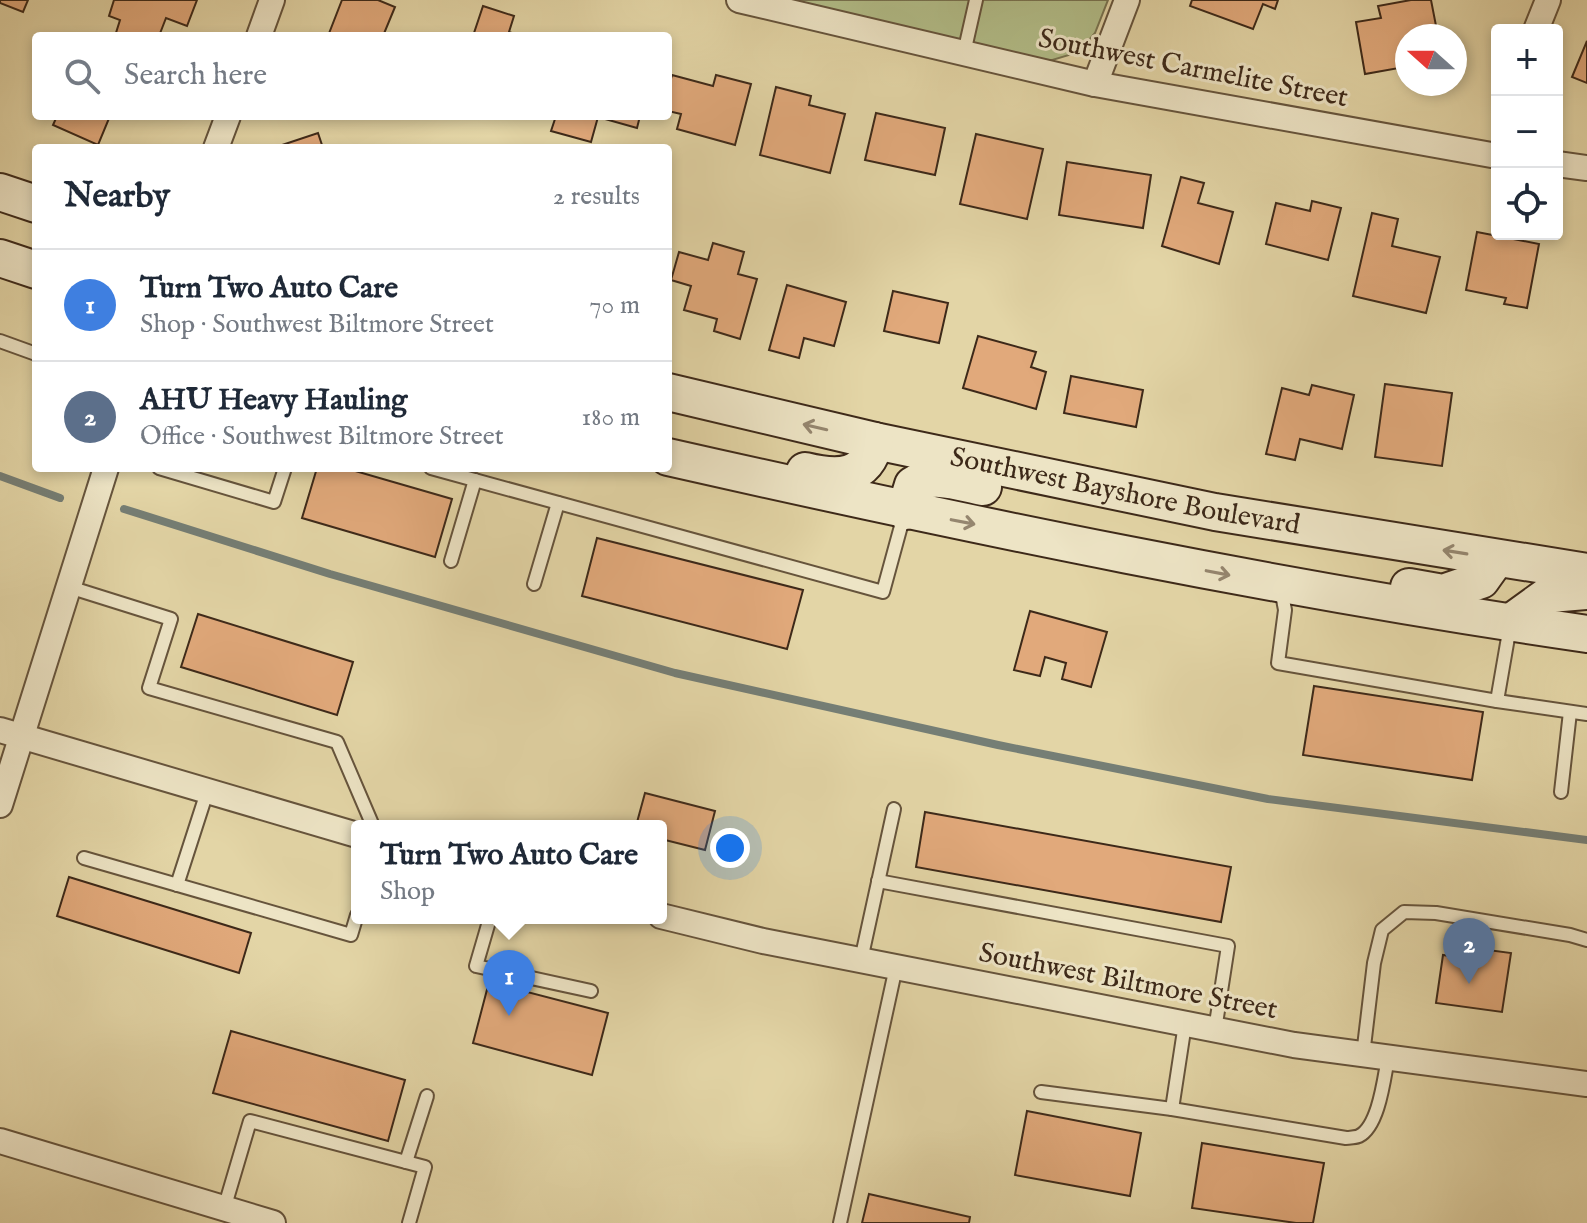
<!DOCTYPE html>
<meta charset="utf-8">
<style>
body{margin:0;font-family:"IM FELL English",serif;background:#f6f6f7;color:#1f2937}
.controls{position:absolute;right:24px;top:24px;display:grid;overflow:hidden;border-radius:8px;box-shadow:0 4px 12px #0003}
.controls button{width:72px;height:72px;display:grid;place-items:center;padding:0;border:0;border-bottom:2px solid #e0e1e3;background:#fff;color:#1f2937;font:40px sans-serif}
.compass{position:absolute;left:1395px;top:24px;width:72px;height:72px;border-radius:50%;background:#fff;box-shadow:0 4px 12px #0003;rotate:291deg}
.you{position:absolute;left:730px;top:848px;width:28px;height:28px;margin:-20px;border:6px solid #fff;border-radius:50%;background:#1a73e8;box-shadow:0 0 0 12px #1a73e833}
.badge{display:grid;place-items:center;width:52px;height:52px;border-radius:50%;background:#8f2418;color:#fff;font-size:26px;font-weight:700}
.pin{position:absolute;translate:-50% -66px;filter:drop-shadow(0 2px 4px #0008)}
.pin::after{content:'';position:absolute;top:42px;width:28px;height:24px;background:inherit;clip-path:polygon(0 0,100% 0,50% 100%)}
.popup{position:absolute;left:351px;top:820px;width:316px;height:104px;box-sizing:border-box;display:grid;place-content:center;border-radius:8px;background:#fff;filter:drop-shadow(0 2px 6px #0005);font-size:26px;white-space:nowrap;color:#747a83}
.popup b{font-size:30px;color:#1f2937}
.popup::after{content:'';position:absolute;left:50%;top:100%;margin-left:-16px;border:16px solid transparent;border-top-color:#fff}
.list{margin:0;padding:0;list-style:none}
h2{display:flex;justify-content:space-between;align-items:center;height:104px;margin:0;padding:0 32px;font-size:34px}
h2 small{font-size:26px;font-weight:400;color:#747a83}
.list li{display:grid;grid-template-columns:52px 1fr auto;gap:24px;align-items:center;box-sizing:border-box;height:112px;padding:0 32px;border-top:2px solid #e0e1e3}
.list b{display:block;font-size:30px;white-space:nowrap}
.list p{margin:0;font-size:26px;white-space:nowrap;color:#747a83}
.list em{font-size:26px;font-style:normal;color:#747a83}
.icon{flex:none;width:44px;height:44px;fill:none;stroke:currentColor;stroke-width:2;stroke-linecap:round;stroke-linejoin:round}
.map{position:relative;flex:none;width:1587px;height:1223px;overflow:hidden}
.search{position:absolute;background:#fff;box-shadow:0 4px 12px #0003;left:32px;top:32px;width:640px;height:88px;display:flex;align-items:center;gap:20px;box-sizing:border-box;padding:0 28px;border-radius:8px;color:#747a83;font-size:30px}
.panel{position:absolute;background:#fff;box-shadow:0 4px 12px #0003;left:32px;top:144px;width:640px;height:328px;border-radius:8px}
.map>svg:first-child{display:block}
.green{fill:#b2bd88;stroke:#787350;stroke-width:2}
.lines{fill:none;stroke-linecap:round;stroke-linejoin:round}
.stream{stroke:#757e75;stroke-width:8}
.building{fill:#e1a97b;stroke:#3d2919;stroke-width:2}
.service-casing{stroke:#66543c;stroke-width:16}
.minor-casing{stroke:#66543c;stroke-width:28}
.secondary-casing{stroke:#3d2919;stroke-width:40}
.service{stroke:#ede4c5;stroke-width:12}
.minor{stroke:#ede4c5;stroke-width:24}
.secondary{stroke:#ede4c5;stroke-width:36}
.oneway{stroke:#95866f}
.labels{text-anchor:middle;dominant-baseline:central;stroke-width:6;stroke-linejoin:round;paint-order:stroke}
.street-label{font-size:28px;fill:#3d2919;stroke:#ede4c5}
</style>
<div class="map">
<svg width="1587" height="1223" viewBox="0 0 1587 1223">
<rect width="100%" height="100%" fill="#e3d5a6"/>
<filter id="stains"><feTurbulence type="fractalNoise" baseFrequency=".0025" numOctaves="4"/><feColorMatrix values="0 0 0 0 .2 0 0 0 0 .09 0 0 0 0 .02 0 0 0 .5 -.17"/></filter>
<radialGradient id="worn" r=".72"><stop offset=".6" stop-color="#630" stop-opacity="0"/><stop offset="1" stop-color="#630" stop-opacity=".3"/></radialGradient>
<polygon class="green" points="794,0 1108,0 1095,33 1079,52 1049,61 905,29"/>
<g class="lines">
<g class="stream">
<polyline points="0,476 60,498"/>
<polyline points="124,509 330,574 675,673 998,745 1268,799 1587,840"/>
</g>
</g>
<g class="building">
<polygon points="0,0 28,0 23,12 0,3"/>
<polygon points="114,0 197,0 187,26 166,18 159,36 115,36 120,20 109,16"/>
<polygon points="342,0 378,0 395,7 383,36 328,36"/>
<polygon points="1192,0 1278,0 1275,9 1263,4 1253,29 1190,6"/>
<polygon points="1411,0 1431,0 1438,36 1407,36 1407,53 1397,55 1399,68 1365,74 1356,22 1381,18 1378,6"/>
<polygon points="483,6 514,16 509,32 520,36 473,36"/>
<polygon points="1587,41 1587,83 1572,77"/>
<polygon points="672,75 713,86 716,75 751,84 735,145 677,129 681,114 668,111 668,90"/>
<polygon points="776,87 811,96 809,105 845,114 830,173 760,155"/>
<polygon points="876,113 945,128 935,175 865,160"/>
<polygon points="57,116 110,116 98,145 53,125"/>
<polygon points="556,116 640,116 637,128 598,117 591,142 551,131"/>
<polygon points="318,133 323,148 276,148 276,147"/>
<polygon points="976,134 1043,149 1027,219 960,204"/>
<polygon points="1067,162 1151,175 1143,228 1059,215"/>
<polygon points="1181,177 1204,183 1198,203 1233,212 1219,264 1162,246"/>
<polygon points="1312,201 1341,208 1328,260 1266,244 1276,203 1310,211"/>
<polygon points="1372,213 1398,219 1392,246 1440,257 1426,313 1353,296"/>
<polygon points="1477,232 1539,244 1527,308 1504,304 1506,298 1466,290"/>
<polygon points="713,243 744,252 738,274 757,279 740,339 714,331 717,319 684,310 691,286 671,280 679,252 708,260"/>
<polygon points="787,285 846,302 834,346 804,338 799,358 769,350"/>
<polygon points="893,291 948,303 939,343 884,331"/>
<polygon points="978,336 1036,352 1031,367 1046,372 1036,409 963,388"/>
<polygon points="1071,376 1143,390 1136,427 1064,413"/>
<polygon points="1385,384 1452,393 1442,466 1375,457"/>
<polygon points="1312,385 1354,395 1342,449 1300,439 1295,460 1266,454 1282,388 1309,395"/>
<polygon points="317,468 345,468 452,499 435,557 302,518"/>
<polygon points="597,538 803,590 787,649 582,596"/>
<polygon points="1030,611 1107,632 1091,687 1062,679 1066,663 1045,657 1040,676 1014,670"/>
<polygon points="198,614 353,662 337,715 181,667"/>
<polygon points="1314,686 1483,712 1472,780 1303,755"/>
<polygon points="645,793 715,811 705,850 661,839 661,826 636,826"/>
<polygon points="925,812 1231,867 1221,922 916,867"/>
<polygon points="69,877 251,933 239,973 57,916"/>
<polygon points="1458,946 1511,953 1502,1012 1436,1003 1443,955 1456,957"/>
<polygon points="489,982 608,1013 592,1075 473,1043"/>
<polygon points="231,1031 405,1080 388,1141 213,1093"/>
<polygon points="1027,1111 1141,1133 1130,1196 1015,1175"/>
<polygon points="1202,1143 1324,1163 1313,1223 1296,1223 1192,1208"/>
<polygon points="869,1194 970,1217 969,1223 862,1223"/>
</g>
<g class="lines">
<defs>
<g id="service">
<polyline points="964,53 976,0"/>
<polyline points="0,341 36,354"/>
<polyline points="159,468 274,502 285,468"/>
<polyline points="431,468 883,592 904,515"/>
<polyline points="451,561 475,480"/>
<polyline points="534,584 558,503"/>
<polyline points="69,587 171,619 149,688 337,742 373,826"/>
<polyline points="1281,589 1285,610 1278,663 1497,701 1510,626"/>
<polyline points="1497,701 1587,714"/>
<polyline points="1561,792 1570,712"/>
<polyline points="84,858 351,935 357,915"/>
<polyline points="878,881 1228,946 1215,1030"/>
<polyline points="177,885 207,792"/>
<polyline points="490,918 476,966 591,991"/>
<polyline points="861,960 894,809"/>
<polyline points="1363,1055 1374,963 1382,930 1404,912 1436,913 1570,935 1587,940"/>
<path d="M1041,1092L1172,1109L1346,1138C1348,1138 1357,1137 1359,1136C1379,1126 1384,1078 1388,1058"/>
<polyline points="1172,1109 1185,1024"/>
<polyline points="406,1162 427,1096"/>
<polyline points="224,1209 250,1121 425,1167 409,1223"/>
<polyline points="840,1223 896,967"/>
</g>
<g id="minor">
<polyline points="739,0 1095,84 1497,156"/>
<polyline points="1536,30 1548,0"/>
<polyline points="259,36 272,0"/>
<polyline points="1095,84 1127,0"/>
<polyline points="216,148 228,116"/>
<polyline points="1557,164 1587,168"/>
<polyline points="0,730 357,835"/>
<polyline points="0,805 106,468"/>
<polyline points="661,916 763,941 1294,1045 1587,1084"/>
<polyline points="0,1141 273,1223"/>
</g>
<g id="secondary">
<polyline points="0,192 36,204"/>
<polyline points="0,258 36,270"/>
<path id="s1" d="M668,392L875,441L1215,512L1587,572"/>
<path d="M668,457C973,526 1278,589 1587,634"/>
<path d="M805,471C838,479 867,479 875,441"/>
<path d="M905,511L913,485C933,472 961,483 983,487"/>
<polyline points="1409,587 1443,593 1481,580 1496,559"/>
<polyline points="1510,623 1550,594 1587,591"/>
</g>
</defs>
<use href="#service" class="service-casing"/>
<use href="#minor" class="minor-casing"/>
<use href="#secondary" class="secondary-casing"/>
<use href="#service" class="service"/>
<use href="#minor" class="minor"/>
<use href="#secondary" class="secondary"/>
</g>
<defs><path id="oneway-shaft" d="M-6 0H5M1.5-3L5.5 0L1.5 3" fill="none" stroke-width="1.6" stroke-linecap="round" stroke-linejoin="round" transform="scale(2)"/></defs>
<g class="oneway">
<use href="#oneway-shaft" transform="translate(815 427) rotate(-167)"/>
<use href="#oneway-shaft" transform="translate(963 522) rotate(11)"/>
<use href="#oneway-shaft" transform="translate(1455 552) rotate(-171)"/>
<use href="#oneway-shaft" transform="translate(1218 573) rotate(11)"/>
</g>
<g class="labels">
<g class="street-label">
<text transform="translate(1193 69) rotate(11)">Southwest Carmelite Street</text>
<text stroke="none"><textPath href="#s1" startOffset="468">Southwest Bayshore Boulevard</textPath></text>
<text transform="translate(1128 982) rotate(11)">Southwest Biltmore Street</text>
</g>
</g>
<rect width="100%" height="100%" filter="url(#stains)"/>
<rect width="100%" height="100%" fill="url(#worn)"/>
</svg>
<div class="controls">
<button>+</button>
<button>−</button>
<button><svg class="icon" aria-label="locate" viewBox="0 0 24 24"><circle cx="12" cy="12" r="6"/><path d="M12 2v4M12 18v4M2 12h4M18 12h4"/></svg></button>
</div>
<svg class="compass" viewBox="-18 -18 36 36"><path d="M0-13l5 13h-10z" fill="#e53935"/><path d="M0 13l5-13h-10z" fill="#747a83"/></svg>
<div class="you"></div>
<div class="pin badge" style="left:509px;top:1016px;background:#3f7fe0">1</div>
<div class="popup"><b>Turn Two Auto Care</b>Shop</div>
<div class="pin badge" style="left:1469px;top:984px;background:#5c6f8a">2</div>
<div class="search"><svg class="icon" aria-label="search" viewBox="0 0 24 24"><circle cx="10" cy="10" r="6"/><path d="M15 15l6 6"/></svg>Search here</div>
<section class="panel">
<h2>Nearby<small>2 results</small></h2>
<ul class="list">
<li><span class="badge" style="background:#3f7fe0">1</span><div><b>Turn Two Auto Care</b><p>Shop · Southwest Biltmore Street</p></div><em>70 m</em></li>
<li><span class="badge" style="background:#5c6f8a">2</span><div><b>AHU Heavy Hauling</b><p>Office · Southwest Biltmore Street</p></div><em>180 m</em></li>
</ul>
</section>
</div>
